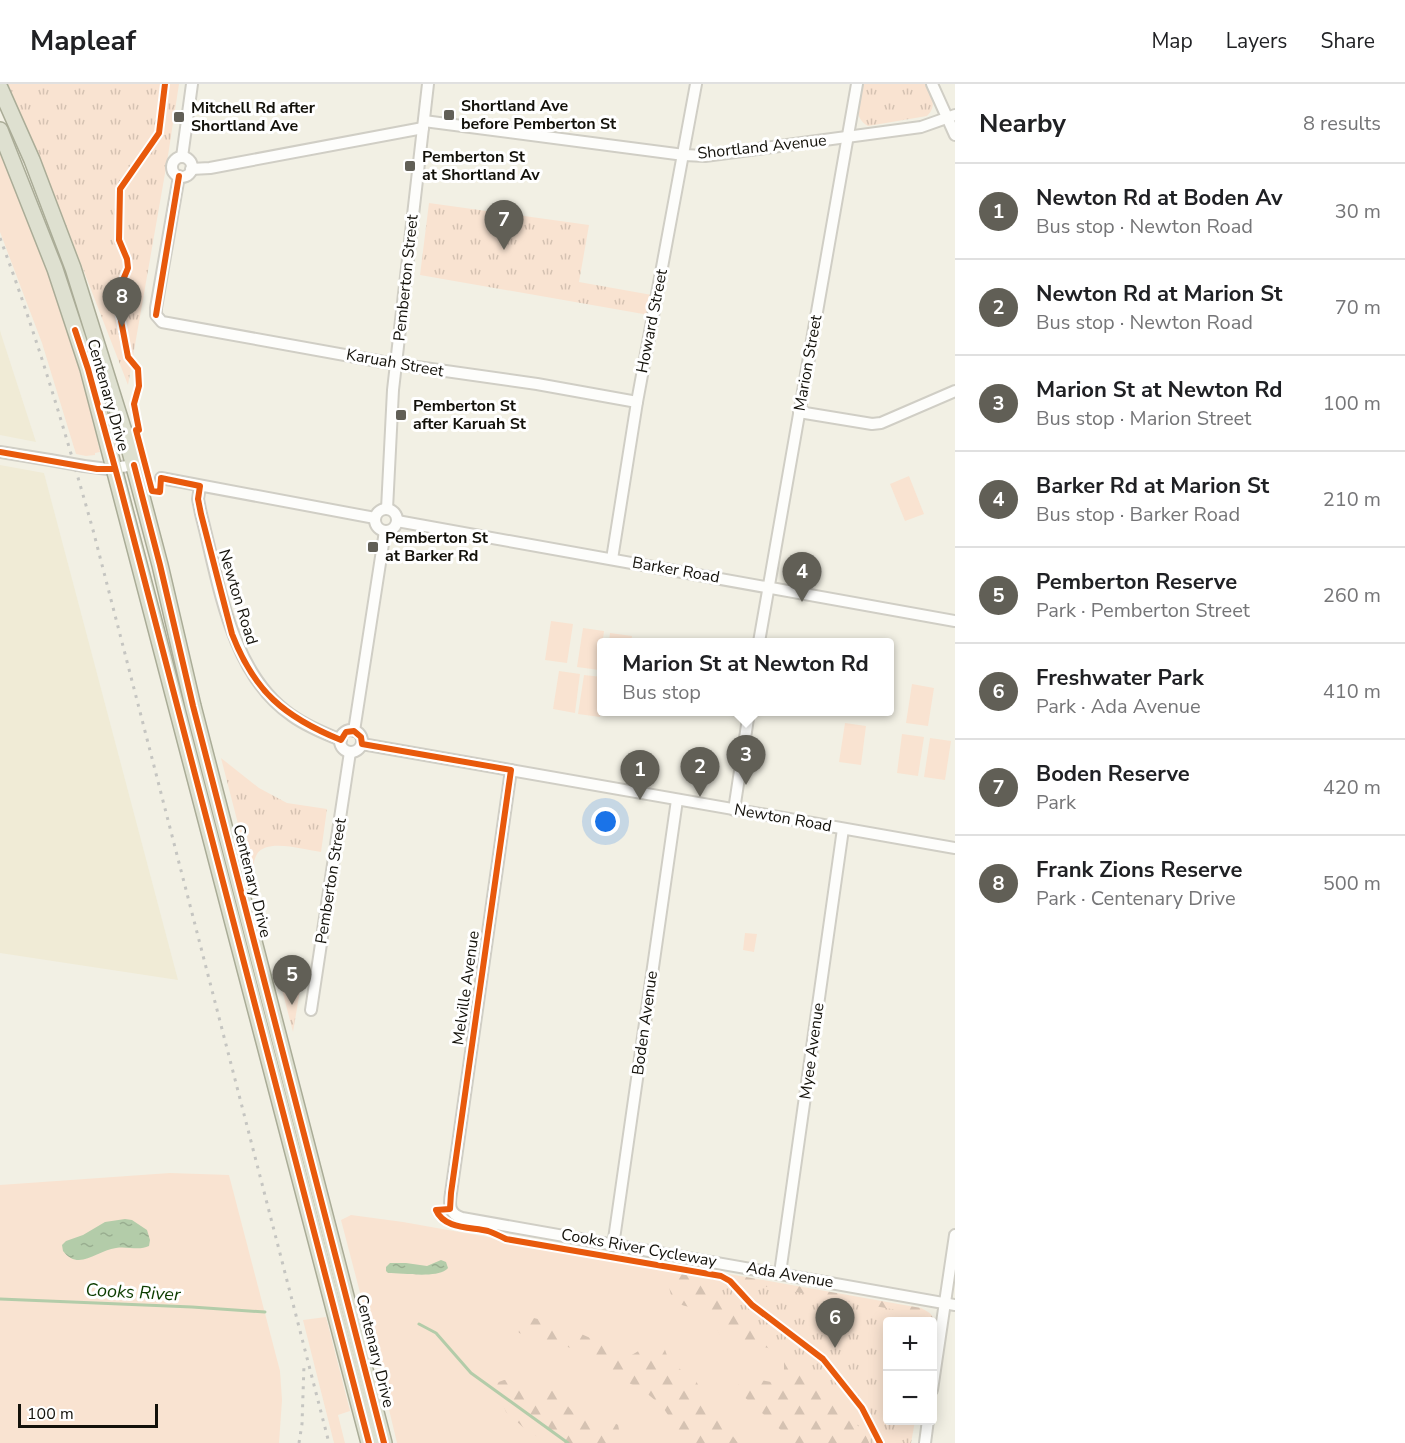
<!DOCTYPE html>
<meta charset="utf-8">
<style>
body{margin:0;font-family:"Nunito Sans",sans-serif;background:#f6f6f6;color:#202124}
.controls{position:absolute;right:18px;bottom:18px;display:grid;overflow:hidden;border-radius:6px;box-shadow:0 3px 15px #0003}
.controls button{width:54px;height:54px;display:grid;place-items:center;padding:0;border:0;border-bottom:2px solid #e0e0e0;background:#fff;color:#202124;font:30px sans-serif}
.scale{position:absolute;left:18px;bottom:15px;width:140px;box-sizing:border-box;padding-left:6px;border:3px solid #13110a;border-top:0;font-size:16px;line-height:21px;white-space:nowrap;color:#13110a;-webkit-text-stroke:4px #fff;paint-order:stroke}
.you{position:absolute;left:606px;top:738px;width:21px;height:21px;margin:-15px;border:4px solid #fff;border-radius:50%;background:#1a73e8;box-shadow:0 0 0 9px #1a73e833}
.badge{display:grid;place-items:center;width:39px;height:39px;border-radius:50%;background:#615f56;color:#fff;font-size:20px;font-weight:700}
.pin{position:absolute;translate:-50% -50px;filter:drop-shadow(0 2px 3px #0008)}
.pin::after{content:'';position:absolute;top:32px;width:21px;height:18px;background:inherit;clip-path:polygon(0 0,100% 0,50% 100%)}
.popup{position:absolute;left:597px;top:554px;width:297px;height:78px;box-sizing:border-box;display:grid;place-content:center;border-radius:6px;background:#fff;filter:drop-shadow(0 2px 4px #0005);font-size:20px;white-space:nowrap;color:#757577}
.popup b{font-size:22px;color:#202124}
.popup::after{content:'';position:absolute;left:50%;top:100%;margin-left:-12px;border:12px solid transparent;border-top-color:#fff}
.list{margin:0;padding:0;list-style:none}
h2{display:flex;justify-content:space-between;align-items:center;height:78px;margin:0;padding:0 24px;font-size:26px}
h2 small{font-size:20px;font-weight:400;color:#757577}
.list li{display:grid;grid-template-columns:39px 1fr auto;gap:18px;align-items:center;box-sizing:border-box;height:96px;padding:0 24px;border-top:2px solid #e0e0e0}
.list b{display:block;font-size:22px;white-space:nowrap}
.list p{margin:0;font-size:20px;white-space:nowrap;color:#757577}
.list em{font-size:20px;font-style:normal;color:#757577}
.map{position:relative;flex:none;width:955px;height:1359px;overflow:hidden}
header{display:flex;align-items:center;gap:36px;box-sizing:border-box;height:84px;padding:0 30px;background:#fff;border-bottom:2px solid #e0e0e0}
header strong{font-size:28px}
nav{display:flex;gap:33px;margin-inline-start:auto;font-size:21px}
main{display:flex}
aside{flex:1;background:#fff}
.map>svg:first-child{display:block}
.built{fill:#f0ebd6}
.green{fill:#f9e3d1}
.forest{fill:url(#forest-firs)}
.park{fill:url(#park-tufts)}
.water{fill:url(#water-ripples)}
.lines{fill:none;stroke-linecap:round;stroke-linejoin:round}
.stream{stroke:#b3cca9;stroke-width:3}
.minor-casing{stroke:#d0cec5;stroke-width:14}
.highway-casing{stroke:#aaac97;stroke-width:18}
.minor{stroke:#fdfdfb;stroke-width:10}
.highway{stroke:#dee0d0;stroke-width:15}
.rail{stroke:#c5c5c1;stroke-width:3;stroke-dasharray:3 6;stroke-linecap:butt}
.minor-bridge-casing{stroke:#d0cec5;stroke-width:14;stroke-linecap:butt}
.minor-bridge{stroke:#fdfdfb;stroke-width:10}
.cycleway-casing{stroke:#fff;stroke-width:10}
.cycleway{stroke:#e8590c;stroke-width:6}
.poi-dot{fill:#615f56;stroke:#fff;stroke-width:2}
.labels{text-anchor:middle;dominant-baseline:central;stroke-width:6;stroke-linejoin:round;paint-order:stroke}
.poi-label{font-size:16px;font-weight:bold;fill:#13110a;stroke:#fff;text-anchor:start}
.street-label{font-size:16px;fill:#13110a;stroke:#fff}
.water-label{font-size:18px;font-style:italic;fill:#0c3d00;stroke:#fff}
</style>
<header>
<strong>Mapleaf</strong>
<nav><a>Map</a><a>Layers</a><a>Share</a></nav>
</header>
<main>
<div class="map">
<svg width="955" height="1359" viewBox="0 0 955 1359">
<defs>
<pattern id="forest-firs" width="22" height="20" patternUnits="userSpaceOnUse" patternTransform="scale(1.5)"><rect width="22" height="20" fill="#f9e3d1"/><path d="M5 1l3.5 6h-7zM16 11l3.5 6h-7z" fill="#d5c2b2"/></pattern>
<pattern id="park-tufts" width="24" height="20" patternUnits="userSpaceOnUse" patternTransform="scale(1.5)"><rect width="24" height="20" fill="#f9e3d1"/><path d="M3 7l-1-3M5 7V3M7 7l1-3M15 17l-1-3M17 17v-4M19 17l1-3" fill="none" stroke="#d5c2b2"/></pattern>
<pattern id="water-ripples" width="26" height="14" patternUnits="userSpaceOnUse" patternTransform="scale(1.5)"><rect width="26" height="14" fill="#b3cca9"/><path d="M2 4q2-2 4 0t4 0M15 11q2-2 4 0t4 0" fill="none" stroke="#99ae90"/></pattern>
</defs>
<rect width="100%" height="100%" fill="#f2f0e4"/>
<g class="built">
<polygon points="0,246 1,250 36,358 0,351"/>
<polygon points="0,381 44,389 178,896 0,869"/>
</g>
<g class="green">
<path d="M0,68C41,166 78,265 100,368L95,369V371L86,372L76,370L42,259L0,148Z"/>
<polygon points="909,392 924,430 905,437 890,400"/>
<polygon points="551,537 573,540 567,579 545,576"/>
<polygon points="583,544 604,547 599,586 577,583"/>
<polygon points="610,549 632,552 631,558 609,558"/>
<polygon points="559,587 580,590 575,629 553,625"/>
<polygon points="584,591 602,593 600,633 578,630"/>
<polygon points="912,600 934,604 928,642 906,639"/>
<polygon points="845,639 866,642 861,681 839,678"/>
<polygon points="902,650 924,653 918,692 897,689"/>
<polygon points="930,654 951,657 945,696 924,693"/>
<polygon points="745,849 757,850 754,868 743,866"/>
<polygon points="170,1089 229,1091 280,1287 282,1316 279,1359 0,1359 0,1101"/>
<path d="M351,1131L403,1138L722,1195L869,1359H397L377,1275H375C371,1264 366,1250 368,1239L341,1136Z"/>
<polygon points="326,1233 350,1327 338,1331 345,1359 334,1359 303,1236"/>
</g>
<g class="forest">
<path d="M684,1182L921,1224C938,1232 935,1238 933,1255L932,1238H888L886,1359H795L741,1310L738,1301L749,1294L771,1298L780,1296L784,1290V1274L768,1264L721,1252C716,1244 712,1235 704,1229C689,1218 669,1228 669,1197L673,1190Z"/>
<polygon points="520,1233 530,1233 561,1241 606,1261 617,1272 623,1273 630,1272 652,1259 659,1260 664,1263 669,1277 696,1297 708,1319 738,1359 681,1359 672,1337 662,1322 644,1307 599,1283 584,1270 571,1264 519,1249 516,1238"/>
<path d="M504,1296H513L541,1306L559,1307L564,1312C566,1326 580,1335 594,1336C598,1336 605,1335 609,1336C612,1337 615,1339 618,1341L622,1359H547L525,1345L506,1328L496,1303V1299Z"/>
</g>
<g class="park">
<polygon points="8,0 179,0 167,78 128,301 52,105"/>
<path d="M861,0H926C931,12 938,22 927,32L868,42C852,33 858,15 861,0Z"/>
<polygon points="429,119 589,141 579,198 652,211 649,231 420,191"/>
<path d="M221,674L259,704L287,719L327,725L321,768C305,766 267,754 257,770C253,777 253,786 252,794Z"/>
<polygon points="278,890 302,894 293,948"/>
<polygon points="722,1195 925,1231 929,1237 888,1238 888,1336 915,1337 911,1359 869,1359 866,1351 812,1290 719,1209"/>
</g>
<g class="water">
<path d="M125,1135L132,1136L147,1146L150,1156L149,1162C139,1167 127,1162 116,1164C97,1166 79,1188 63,1167L62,1161L66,1157L83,1151L105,1138Z"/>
<path d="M441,1176L446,1178L448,1184C439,1195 403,1189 388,1189L386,1187V1183L390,1179H406L427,1182Z"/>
</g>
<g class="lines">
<g class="stream">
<polyline points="0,1215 192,1223 265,1228"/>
<polyline points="419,1240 436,1249 471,1289 568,1359"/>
</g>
<defs>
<g id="minor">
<polyline points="932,0 955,51"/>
<polyline points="424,37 684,71 705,72 921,43 955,31"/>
<polyline points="182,73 192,0"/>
<circle cx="182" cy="83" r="10"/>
<polyline points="191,85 210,84 423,44"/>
<polyline points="179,92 156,224 156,231 162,238 389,279 537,300 637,318"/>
<polyline points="799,328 872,340 881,339 955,307"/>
<polyline points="0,368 50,376"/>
<polyline points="84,382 108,385 134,381"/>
<polyline points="161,394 375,434"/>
<path d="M200,402L198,415L201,430C219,498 230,589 291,631C306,642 323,649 341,656"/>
<polyline points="387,425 393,306 428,0"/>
<circle cx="386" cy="436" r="11"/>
<polyline points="397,437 955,537"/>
<polyline points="612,475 637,318 696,0"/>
<polyline points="759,558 857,0"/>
<circle cx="351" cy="657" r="11"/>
<polyline points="354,647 385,447"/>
<polyline points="362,660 955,764"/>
<path d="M511,686L451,1109C449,1121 449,1130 462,1134L955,1221"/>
<polyline points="734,726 749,628"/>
<polyline points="311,926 350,668"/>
<polyline points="613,1162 677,716"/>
<polyline points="780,1189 843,745"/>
<polyline points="932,1306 955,1151"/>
<polyline points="925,1359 928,1336"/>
</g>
<g id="highway">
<polyline points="0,4 32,76 73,184 128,360 160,481 193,622 384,1359"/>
<polyline points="0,46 55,185 88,285 369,1359"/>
</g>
</defs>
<use href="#minor" class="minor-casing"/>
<use href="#highway" class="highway-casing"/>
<use href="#minor" class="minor"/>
<use href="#highway" class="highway"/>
<g class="rail">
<path d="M0,154C36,250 65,347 93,446L329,1359"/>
<polyline points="299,1359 302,1340 304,1281"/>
</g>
<defs>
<polyline id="minor-bridge" points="50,376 84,382"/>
</defs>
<use href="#minor-bridge" class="minor-bridge-casing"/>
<use href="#minor-bridge" class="minor-bridge"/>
<defs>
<g id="cycleway">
<path d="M165,0L159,49L120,105L119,156L127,175L128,184L118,208V221L128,273L138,285L139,302L134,320L139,346H136L152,407L160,408L161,394L200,402L198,415L201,430L232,550C254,607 284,633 341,656L346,648L354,647L361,653L362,660L511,686L451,1109L450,1125L436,1126C444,1145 470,1143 488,1147C494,1149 500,1152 506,1155L721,1192L730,1197L752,1221L823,1275L862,1324L880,1359"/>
<polyline points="156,231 179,92"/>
<polyline points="75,246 88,285 120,402 369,1359"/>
<polyline points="0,368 97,385 115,385"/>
<polyline points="134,381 160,481 193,622 384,1359"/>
</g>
</defs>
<use href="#cycleway" class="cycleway-casing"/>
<use href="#cycleway" class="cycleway"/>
</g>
<g class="poi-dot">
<rect x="443" y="25" width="12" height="12" rx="3"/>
<rect x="173" y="27" width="12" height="12" rx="3"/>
<rect x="404" y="76" width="12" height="12" rx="3"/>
<rect x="395" y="325" width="12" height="12" rx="3"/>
<rect x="367" y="457" width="12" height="12" rx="3"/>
</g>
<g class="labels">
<g class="poi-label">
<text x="461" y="22">Shortland Ave<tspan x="461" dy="18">before Pemberton St</tspan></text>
<text x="191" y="24">Mitchell Rd after<tspan x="191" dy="18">Shortland Ave</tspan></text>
<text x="422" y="73">Pemberton St<tspan x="422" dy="18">at Shortland Av</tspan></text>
<text x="413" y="322">Pemberton St<tspan x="413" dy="18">after Karuah St</tspan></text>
<text x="385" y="454">Pemberton St<tspan x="385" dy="18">at Barker Rd</tspan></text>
</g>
<g class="street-label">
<text transform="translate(762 63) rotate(-6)">Shortland Avenue</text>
<text transform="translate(406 194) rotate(-84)">Pemberton Street</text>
<text transform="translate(652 237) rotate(-79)">Howard Street</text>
<text transform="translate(395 279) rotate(10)">Karuah Street</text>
<text transform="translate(808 279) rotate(-80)">Marion Street</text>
<text transform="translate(108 311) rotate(74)">Centenary Drive</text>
<text transform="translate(676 486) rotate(10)">Barker Road</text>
<text transform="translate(238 513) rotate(73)">Newton Road</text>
<text transform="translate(783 734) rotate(10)">Newton Road</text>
<text transform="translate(252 797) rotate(76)">Centenary Drive</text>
<text transform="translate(331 797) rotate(-81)">Pemberton Street</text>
<text transform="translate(466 904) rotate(-82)">Melville Avenue</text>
<text transform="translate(645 939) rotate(-82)">Boden Avenue</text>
<text transform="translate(812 967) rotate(-82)">Myee Avenue</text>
<text transform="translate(639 1164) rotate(10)">Cooks River Cycleway</text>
<text transform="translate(790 1191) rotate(10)">Ada Avenue</text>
<text transform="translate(375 1267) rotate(76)">Centenary Drive</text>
</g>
<g class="water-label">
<text transform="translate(133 1208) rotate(3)">Cooks River</text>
</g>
</g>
</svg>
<div class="controls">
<button>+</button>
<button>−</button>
</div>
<div class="scale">100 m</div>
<div class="you"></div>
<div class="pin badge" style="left:640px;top:716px">1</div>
<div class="pin badge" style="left:700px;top:713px">2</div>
<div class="pin badge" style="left:746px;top:701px">3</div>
<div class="popup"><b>Marion St at Newton Rd</b>Bus stop</div>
<div class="pin badge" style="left:802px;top:518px">4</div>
<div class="pin badge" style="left:292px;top:921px">5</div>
<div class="pin badge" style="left:835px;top:1264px">6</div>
<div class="pin badge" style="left:504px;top:166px">7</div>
<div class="pin badge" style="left:122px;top:243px">8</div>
</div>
<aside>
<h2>Nearby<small>8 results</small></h2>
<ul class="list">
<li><span class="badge">1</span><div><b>Newton Rd at Boden Av</b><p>Bus stop · Newton Road</p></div><em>30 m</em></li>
<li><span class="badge">2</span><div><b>Newton Rd at Marion St</b><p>Bus stop · Newton Road</p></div><em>70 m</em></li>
<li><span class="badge">3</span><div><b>Marion St at Newton Rd</b><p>Bus stop · Marion Street</p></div><em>100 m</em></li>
<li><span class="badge">4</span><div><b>Barker Rd at Marion St</b><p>Bus stop · Barker Road</p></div><em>210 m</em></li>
<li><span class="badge">5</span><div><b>Pemberton Reserve</b><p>Park · Pemberton Street</p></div><em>260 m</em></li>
<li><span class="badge">6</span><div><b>Freshwater Park</b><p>Park · Ada Avenue</p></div><em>410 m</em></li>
<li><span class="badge">7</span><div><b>Boden Reserve</b><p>Park</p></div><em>420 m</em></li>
<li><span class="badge">8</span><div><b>Frank Zions Reserve</b><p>Park · Centenary Drive</p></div><em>500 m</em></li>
</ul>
</aside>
</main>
